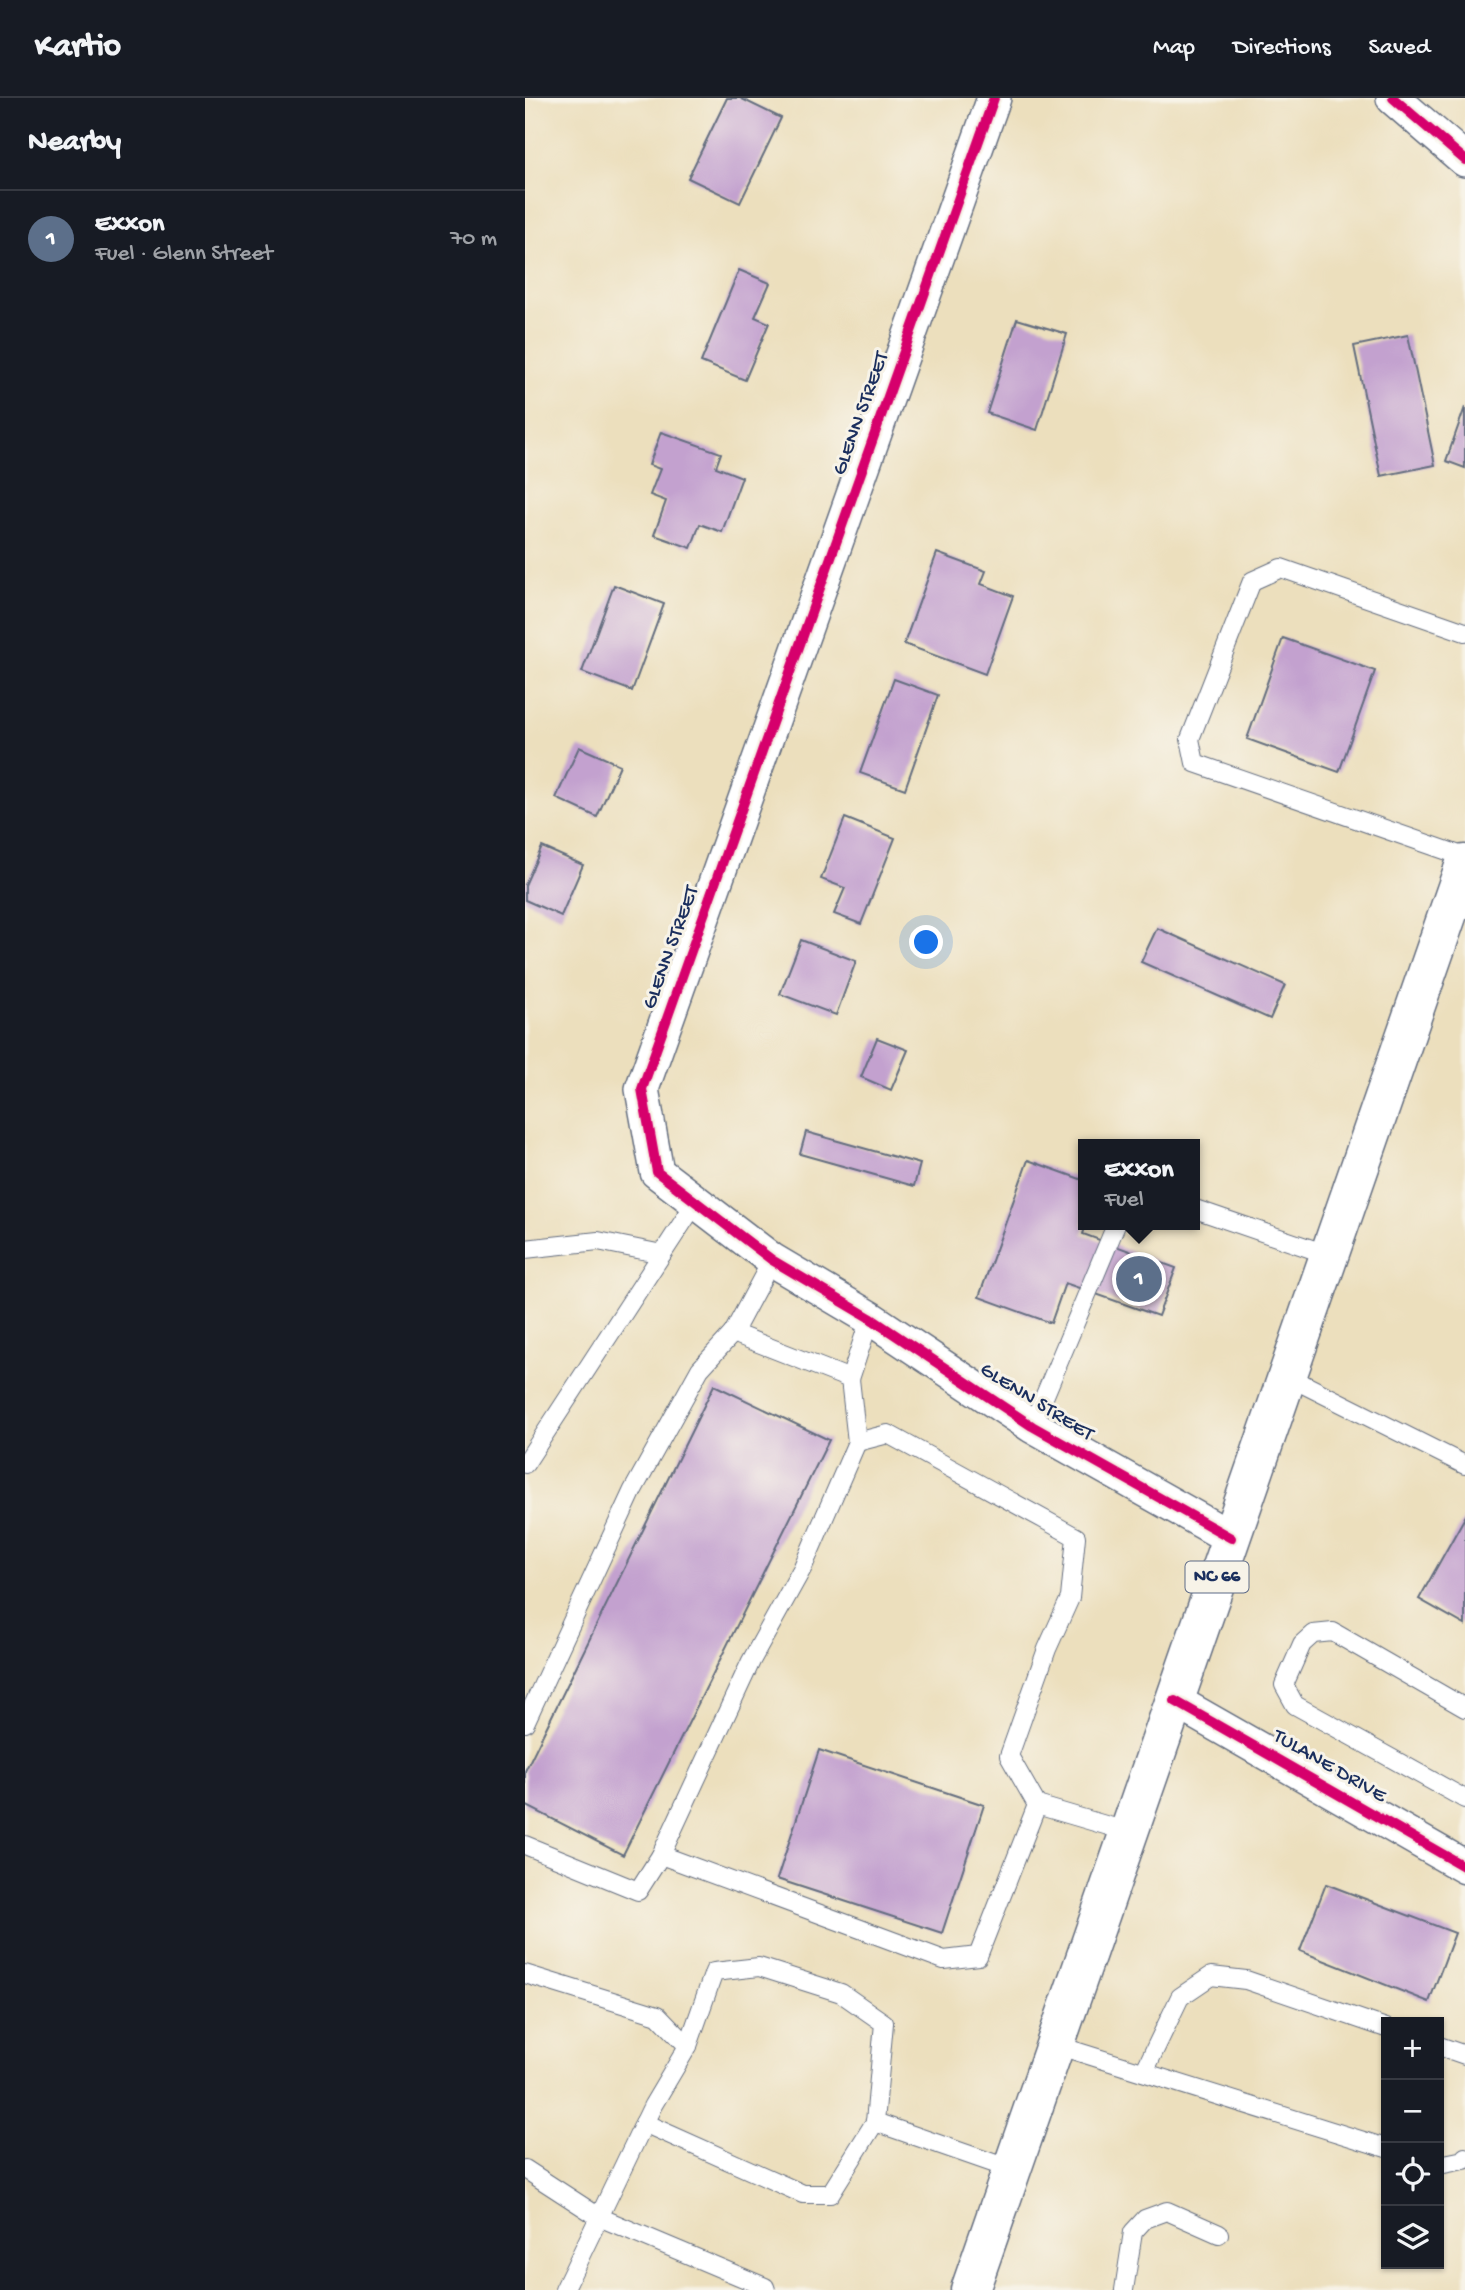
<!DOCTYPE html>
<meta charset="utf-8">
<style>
body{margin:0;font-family:"Gochi Hand",sans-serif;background:#242831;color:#f1f3f6}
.controls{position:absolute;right:21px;bottom:21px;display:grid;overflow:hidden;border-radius:0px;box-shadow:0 2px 5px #0004}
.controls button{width:63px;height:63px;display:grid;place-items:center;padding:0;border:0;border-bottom:2px solid #363941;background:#171b24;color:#f1f3f6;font:35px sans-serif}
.you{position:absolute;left:402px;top:845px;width:24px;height:24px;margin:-18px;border:5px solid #fff;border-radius:50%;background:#1a73e8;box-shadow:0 0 0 10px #1a73e833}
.badge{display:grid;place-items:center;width:46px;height:46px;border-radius:50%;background:#d93025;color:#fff;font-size:23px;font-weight:700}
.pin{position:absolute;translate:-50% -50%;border:4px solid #fff;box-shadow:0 2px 7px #0006}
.popup{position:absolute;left:553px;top:1041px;width:122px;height:91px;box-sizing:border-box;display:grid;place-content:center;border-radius:0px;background:#171b24;filter:drop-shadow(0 2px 5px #0005);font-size:23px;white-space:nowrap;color:#9ea1a6}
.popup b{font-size:26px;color:#f1f3f6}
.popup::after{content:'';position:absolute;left:50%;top:100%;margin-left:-14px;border:14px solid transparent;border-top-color:#171b24}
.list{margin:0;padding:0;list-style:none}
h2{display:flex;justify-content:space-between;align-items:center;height:91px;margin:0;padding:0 28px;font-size:30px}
h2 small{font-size:23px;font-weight:400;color:#9ea1a6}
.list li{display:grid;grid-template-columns:46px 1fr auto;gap:21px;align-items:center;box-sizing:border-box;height:98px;padding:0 28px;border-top:2px solid #363941}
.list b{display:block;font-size:26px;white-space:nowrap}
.list p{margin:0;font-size:23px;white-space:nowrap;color:#9ea1a6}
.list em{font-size:23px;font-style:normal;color:#9ea1a6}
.icon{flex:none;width:38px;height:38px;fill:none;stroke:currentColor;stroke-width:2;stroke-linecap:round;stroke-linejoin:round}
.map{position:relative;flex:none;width:940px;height:2192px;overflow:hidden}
header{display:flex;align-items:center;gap:42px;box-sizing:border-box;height:98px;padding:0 35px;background:#171b24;border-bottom:2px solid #363941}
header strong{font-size:33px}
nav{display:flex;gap:38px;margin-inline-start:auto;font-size:24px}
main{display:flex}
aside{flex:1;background:#171b24}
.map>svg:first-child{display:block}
.building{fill:#c3a1cf}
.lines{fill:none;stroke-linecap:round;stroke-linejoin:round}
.lane-casing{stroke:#646d7f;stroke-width:20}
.street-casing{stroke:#646d7f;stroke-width:36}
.primary-casing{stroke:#646d7f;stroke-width:41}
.lane{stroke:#fff;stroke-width:18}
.street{stroke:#fff;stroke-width:33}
.primary{stroke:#fff;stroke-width:38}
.cycleway-casing{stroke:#f7f3e8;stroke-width:15}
.cycleway{stroke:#d6006c;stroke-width:10}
.labels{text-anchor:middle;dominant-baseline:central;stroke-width:6;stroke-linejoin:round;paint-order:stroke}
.shield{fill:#f7f3e8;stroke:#5d6a87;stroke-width:2}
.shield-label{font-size:19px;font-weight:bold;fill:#1b2f5e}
.street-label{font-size:21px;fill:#1b2f5e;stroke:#f7f3e8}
</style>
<header>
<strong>Kartio</strong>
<nav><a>Map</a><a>Directions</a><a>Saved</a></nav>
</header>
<main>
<aside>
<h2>Nearby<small></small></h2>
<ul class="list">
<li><span class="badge" style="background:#5c6f8a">1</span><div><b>Exxon</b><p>Fuel · Glenn Street</p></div><em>70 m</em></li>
</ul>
</aside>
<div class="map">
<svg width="940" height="2192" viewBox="0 0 940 2192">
<rect width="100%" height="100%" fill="#f7f3e8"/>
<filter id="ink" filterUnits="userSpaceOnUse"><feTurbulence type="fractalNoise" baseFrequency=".0143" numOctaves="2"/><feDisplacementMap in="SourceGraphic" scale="14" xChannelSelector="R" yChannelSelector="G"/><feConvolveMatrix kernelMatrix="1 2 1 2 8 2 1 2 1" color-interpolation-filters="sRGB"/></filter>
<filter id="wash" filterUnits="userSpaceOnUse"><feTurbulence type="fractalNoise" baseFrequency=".00686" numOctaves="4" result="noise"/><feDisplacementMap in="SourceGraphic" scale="28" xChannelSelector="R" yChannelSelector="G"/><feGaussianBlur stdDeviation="1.57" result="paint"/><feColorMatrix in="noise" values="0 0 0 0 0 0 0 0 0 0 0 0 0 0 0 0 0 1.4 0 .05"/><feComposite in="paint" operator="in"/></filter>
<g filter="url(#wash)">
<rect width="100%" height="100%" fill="#ecdfbd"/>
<g id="blocks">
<g class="building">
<polygon points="202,0 215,0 256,20 215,105 163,80"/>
<polygon points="214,172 245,185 230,219 244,225 220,282 176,264"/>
<polygon points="492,221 542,236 512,332 462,315"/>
<polygon points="883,237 910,367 856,378 829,248"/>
<polygon points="940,309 940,370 921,363"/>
<polygon points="136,334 196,355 191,369 217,379 197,434 175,426 166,450 129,437 141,403 125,397 135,371 124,367"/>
<polygon points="412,455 461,473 456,486 488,498 460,576 379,546"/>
<polygon points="89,487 139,506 107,593 57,574"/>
<polygon points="758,540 850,573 814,674 722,641"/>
<polygon points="369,581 413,597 380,691 335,675"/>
<polygon points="54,649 95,667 72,719 31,700"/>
<polygon points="320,720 370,740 336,826 309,816 320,790 296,781"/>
<polygon points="17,749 58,767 36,818 0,802 0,787"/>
<polygon points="632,830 760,887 745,921 616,864"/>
<polygon points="276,842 331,863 311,917 255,896"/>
<polygon points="352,940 383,952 366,992 336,979"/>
<polygon points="281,1034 395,1066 389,1088 275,1056"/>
<polygon points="503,1062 558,1082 558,1127 561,1127 558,1136 651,1170 633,1218 540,1185 526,1225 454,1199"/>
<polygon points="189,1287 304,1342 98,1757 0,1707 0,1673"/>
<polygon points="940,1419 940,1527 894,1501"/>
<polygon points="294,1652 459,1707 417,1835 252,1781"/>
<polygon points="801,1786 930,1835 904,1904 775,1853"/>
</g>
</g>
</g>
<g filter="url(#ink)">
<use href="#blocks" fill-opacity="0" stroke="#646d7f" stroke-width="2"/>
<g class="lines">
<defs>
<g id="lane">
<polyline points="940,534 756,470 727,483 665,641 670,665 940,759"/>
<polyline points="670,1111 804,1157"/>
<polyline points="0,1151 73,1143 137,1156"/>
<polyline points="247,1162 208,1235 325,1281 332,1344 277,1471 226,1563 136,1757 419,1862 453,1858 512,1707 604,1734"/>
<polyline points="762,1278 940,1367"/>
<polyline points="325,1281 345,1220"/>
<polyline points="507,1328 591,1127"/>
<polyline points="332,1344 363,1336 551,1439 545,1500 522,1551 484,1658 512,1707"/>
<polyline points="0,1366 171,1104"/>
<polyline points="940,1610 808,1534 788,1536 777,1546 759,1587 770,1607 940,1701"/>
<polyline points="0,1625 108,1392 175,1271 208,1235"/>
<polyline points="0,1747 113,1793 136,1757"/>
<polyline points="0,1876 133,1917 163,1948"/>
<polyline points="531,1947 861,2050"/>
<polyline points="914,1948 940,1957"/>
<polyline points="619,1974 655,1899 686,1878 721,1882 861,1930"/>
<polyline points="119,2025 278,2096 305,2096 350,2024"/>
<polyline points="914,2067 939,2062 940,2059"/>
<polyline points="0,2071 74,2119 240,2189 241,2192"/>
<polyline points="39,2192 128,2007 163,1948 189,1874 234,1869 316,1895 359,1925 350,2024 488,2072"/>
<polyline points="599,2192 608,2134 620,2121 642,2113 694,2136"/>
</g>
<g id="street">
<polyline points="469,0 117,991 132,1074 247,1162 345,1220 507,1328 706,1440"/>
<polyline points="868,0 940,62"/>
<polyline points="650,1603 940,1769"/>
</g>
<polyline id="primary" points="445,2192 940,766"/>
</defs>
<use href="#lane" class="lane-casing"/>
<use href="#street" class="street-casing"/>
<use href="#primary" class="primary-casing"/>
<use href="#lane" class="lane"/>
<use href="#street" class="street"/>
<use href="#primary" class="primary"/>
<defs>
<g id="cycleway">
<polyline points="469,0 117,991 132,1074 247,1162 345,1220 507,1328 706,1440"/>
<polyline points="868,0 940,62"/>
<polyline points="650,1603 940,1769"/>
</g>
</defs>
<use href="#cycleway" class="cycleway-casing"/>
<use href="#cycleway" class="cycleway"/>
</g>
</g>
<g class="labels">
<rect class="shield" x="660.5" y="1463.5" width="63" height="31" rx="5"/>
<g class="shield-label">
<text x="692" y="1479">NC 66</text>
</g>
<g class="street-label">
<text transform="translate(337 316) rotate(-70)">GLENN STREET</text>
<text transform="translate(147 850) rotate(-70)">GLENN STREET</text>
<text transform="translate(511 1305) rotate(32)">GLENN STREET</text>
<text transform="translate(804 1669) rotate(30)">TULANE DRIVE</text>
</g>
</g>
</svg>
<div class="controls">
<button>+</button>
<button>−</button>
<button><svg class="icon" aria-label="locate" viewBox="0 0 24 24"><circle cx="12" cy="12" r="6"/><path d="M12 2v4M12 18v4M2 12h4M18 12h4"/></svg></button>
<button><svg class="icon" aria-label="layers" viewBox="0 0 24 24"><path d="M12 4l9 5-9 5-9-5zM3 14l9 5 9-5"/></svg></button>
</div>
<div class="you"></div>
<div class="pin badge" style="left:614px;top:1181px;background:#5c6f8a">1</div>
<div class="popup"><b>Exxon</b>Fuel</div>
</div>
</main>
